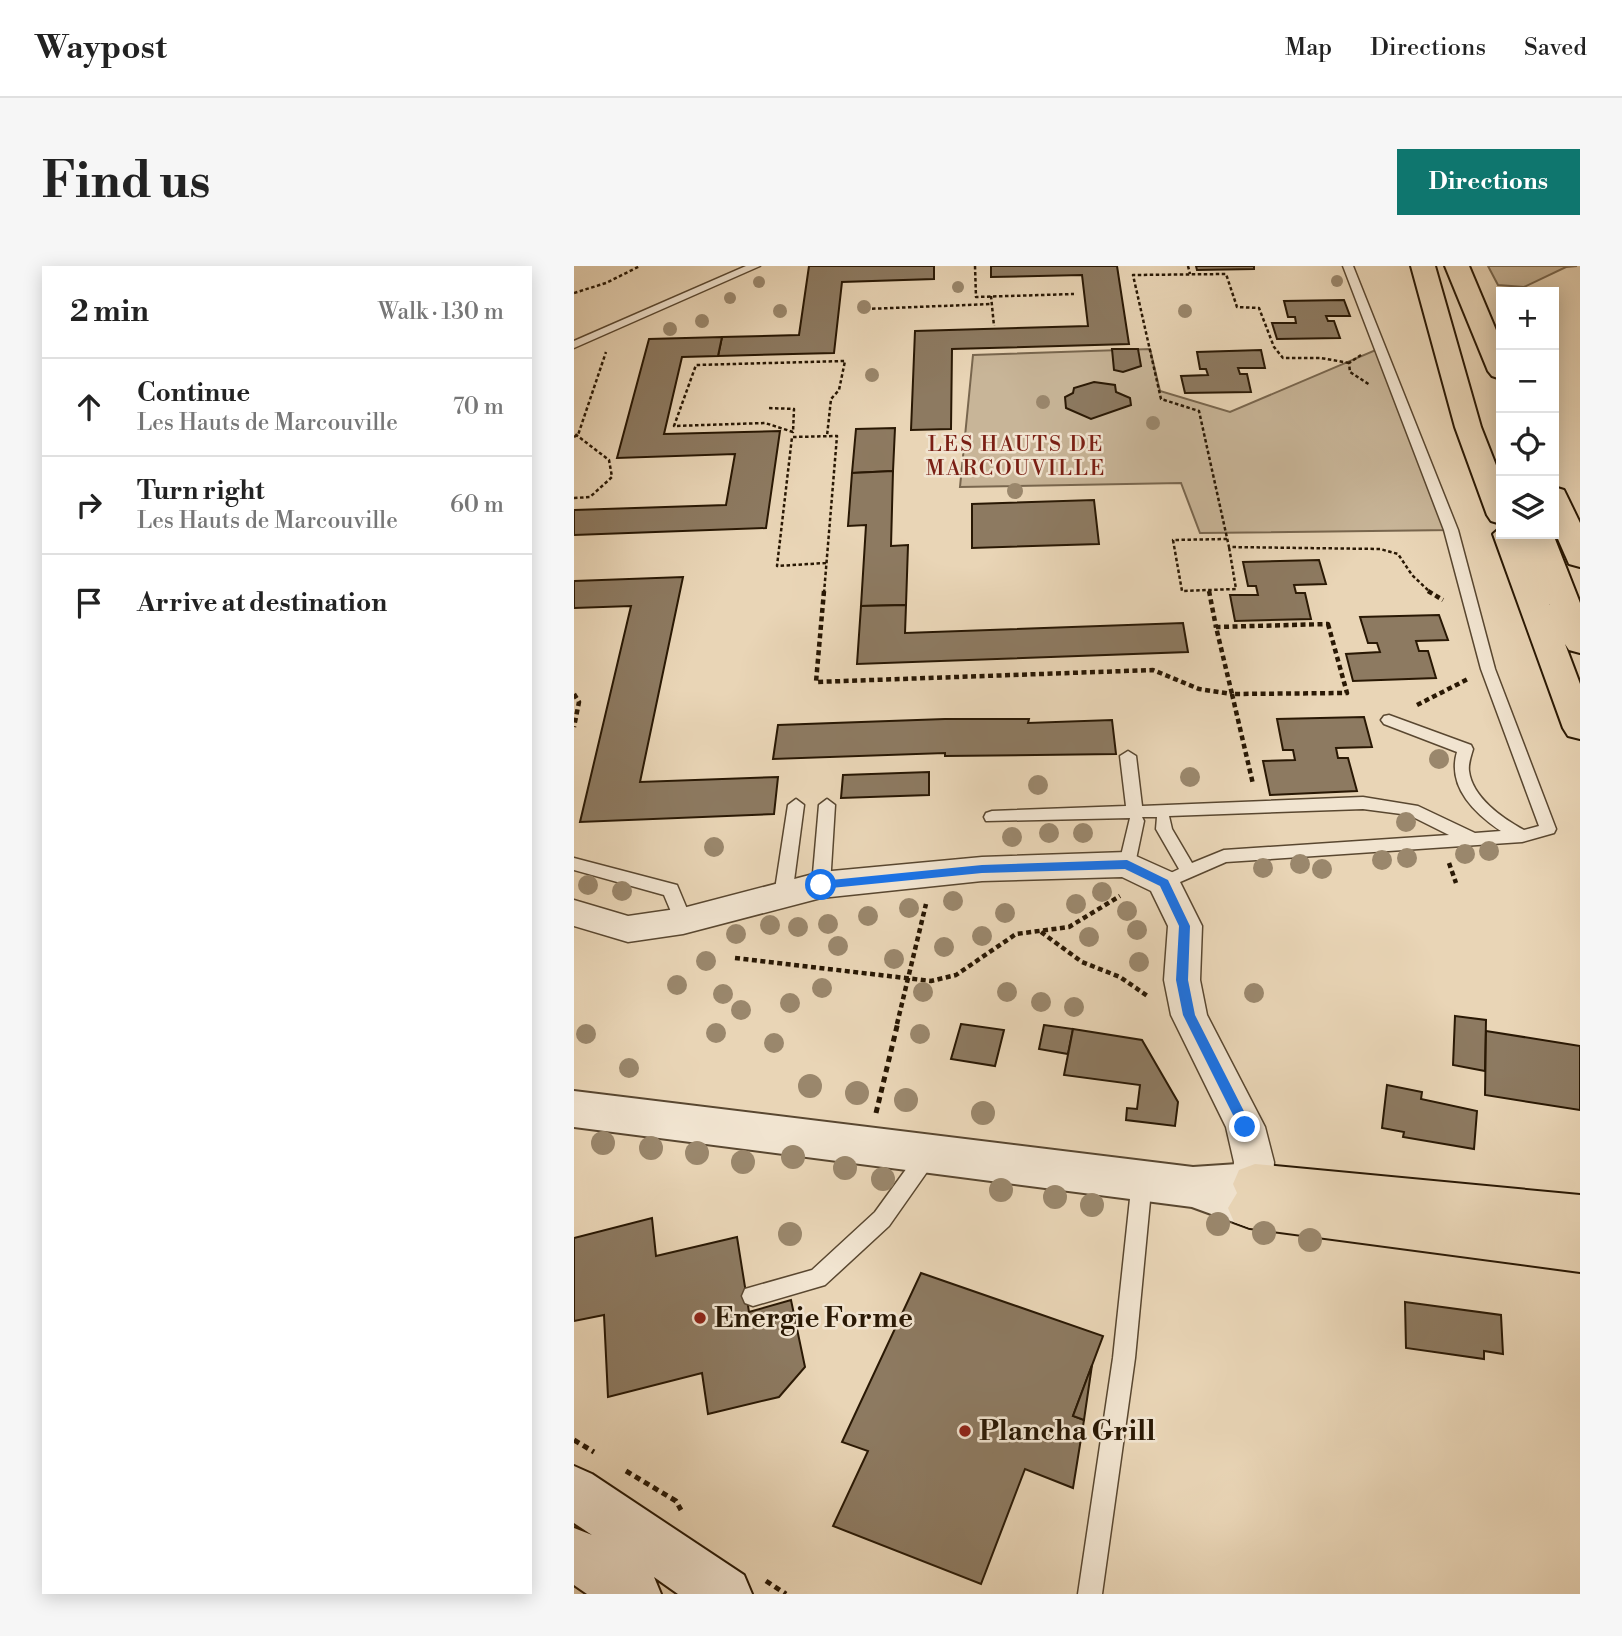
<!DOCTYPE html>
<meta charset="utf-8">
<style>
body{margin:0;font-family:"Libre Bodoni",serif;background:#f6f6f6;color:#222}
.controls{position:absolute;right:21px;top:21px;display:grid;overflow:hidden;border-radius:0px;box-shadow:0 4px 18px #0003}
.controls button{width:63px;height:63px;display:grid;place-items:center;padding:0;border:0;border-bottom:2px solid #e0e0e0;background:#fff;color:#222;font:35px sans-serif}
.stop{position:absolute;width:21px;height:21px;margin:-16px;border:5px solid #1a73e8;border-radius:50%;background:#fff}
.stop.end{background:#1a73e8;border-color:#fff;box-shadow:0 2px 7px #0008}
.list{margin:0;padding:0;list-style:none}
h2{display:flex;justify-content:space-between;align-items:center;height:91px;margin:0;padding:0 28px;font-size:30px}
h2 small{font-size:23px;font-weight:400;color:#767676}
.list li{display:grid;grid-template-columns:46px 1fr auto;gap:21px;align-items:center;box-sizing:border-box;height:98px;padding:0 28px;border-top:2px solid #e0e0e0}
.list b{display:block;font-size:26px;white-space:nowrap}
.list p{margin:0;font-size:23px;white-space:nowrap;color:#767676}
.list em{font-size:23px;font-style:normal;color:#767676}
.icon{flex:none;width:38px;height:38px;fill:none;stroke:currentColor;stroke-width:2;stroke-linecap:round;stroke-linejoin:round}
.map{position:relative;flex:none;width:1006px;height:1328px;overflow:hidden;border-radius:0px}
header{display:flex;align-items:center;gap:42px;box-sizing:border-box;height:98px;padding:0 35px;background:#fff;border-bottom:2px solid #e0e0e0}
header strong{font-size:33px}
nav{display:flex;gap:38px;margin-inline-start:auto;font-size:24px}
.intro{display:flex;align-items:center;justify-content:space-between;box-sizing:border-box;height:168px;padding:0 42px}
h1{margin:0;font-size:49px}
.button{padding:18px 32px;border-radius:0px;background:#0f766e;color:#fff;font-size:24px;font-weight:700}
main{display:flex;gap:42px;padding:0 42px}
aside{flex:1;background:#fff;border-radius:0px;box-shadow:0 4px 18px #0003}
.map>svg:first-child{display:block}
.green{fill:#c8b598;stroke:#78664e;stroke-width:2}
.building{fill:#8d7a61;stroke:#291804;stroke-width:2}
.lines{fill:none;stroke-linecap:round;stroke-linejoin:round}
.service-casing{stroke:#594730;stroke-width:3}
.minor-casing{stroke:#594730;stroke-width:3}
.tertiary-casing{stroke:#594730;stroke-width:4}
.secondary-casing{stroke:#291804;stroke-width:4}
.primary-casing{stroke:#291804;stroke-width:4}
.path-far2{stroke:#291804;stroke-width:2.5;stroke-dasharray:3.5 2.5;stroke-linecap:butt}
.path-far1{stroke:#291804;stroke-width:4.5;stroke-dasharray:5 3.5;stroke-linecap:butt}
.path{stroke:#291804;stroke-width:5;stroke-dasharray:6 4.5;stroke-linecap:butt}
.service{fill:#f1e4d0;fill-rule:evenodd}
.minor{fill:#f1e4d0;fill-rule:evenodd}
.tertiary{fill:#f1e4d0;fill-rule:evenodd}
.secondary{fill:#f1e4d0;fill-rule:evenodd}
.primary{fill:#e9d5b6;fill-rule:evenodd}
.tree{fill:#9a876c}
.route{fill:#1a73e8}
.poi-dot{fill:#8f2418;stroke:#f1e4d0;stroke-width:2.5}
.labels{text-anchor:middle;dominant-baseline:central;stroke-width:5;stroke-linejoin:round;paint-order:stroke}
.far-neighbourhood-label{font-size:21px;letter-spacing:2px;fill:#7a1f14;stroke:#f1e4d0}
.near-poi-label{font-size:28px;font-weight:bold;fill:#291804;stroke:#f1e4d0;text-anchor:start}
</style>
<header>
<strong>Waypost</strong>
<nav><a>Map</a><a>Directions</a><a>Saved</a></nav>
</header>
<div class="intro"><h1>Find us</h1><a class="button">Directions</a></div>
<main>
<aside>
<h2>2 min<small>Walk · 130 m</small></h2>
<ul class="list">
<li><svg class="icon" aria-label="ahead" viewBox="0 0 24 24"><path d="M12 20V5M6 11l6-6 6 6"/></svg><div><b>Continue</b><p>Les Hauts de Marcouville</p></div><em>70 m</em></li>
<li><svg class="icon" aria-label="right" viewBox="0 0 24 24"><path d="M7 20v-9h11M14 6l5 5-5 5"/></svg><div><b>Turn right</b><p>Les Hauts de Marcouville</p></div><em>60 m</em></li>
<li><svg class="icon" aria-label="arrive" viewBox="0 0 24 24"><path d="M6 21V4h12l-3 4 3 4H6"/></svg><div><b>Arrive at destination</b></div></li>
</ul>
</aside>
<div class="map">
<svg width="1006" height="1328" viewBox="0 0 1006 1328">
<rect width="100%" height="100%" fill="#e9d5b6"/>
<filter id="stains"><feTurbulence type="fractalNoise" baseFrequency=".00286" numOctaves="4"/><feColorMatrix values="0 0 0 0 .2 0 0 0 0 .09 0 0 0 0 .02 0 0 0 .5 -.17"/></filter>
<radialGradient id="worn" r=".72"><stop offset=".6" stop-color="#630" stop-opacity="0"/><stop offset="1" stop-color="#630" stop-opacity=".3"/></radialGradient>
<g class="green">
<polygon points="914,0 1003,0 992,1 950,21 924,19"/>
<polygon points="576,83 586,125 656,146 804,83 877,264 626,267 607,217 386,221 399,89"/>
</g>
<g class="building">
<polygon points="235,0 360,0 360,13 268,16 260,87 144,90 148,71 225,69"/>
<polygon points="417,0 543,0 555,78 378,83 377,163 337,164 341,65 514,60 508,9 417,11"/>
<polygon points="622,0 680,0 680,3 623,4"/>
<polygon points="770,34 776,50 752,50 754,55 760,55 766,72 703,73 698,57 722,57 721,51 714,51 710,35"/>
<polygon points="148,71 144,90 108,91 90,168 206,165 192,262 0,269 0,244 152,239 161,188 43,192 75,73"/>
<polygon points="538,83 564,83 567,100 549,106 540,104"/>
<polygon points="687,84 691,102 664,102 666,108 673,108 677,126 611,127 607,110 634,109 632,103 626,103 623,86"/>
<polygon points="520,116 541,119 542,126 556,132 557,139 517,153 492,142 491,131 499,127 500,122"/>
<polygon points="321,162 319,205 278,207 282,163"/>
<polygon points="319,205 317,280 334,279 332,339 287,340 292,259 274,260 278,207"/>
<polygon points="520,234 525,278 398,282 398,238"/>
<polygon points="745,294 752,318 720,319 722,327 731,327 737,353 661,355 656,329 684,329 682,320 674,320 669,296"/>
<polygon points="109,311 66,516 204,511 200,548 6,556 57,340 0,342 0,315"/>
<polygon points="332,339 331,367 609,357 614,386 283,398 287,340"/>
<polygon points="865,349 874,374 842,375 845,385 854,385 862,412 779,415 772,388 806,386 803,377 794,377 786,351"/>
<polygon points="790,451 798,481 762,482 764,492 774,492 783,525 696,529 689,495 721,494 719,484 709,484 703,453"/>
<polygon points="371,453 455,453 454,457 538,454 542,488 371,490 371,487 199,493 204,459"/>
<polygon points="355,506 355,529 267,532 269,509"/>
<polygon points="881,750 912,754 911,805 879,799"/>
<polygon points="387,758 430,764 421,800 377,793"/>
<polygon points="470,759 499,763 494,788 465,783"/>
<polygon points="499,763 568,774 604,836 601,860 552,854 553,842 563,843 566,819 490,809"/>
<polygon points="912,765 1006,780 1006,844 911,829"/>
<polygon points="813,819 848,826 847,833 903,845 900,883 829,871 830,866 808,862"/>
<polygon points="78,952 82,990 163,971 175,1046 217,1034 231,1101 205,1131 134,1148 128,1107 34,1131 30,1049 0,1055 0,972"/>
<polygon points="347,1007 529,1070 499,1150 510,1154 499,1222 451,1203 407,1318 259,1260 294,1185 268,1176"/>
<polygon points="831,1036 927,1049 929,1088 910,1085 910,1093 832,1082"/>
<polygon points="518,1099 510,1154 499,1150"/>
</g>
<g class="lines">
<defs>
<g id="service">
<polygon points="172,0 186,0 0,82 0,75"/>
<path d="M769,0H779L884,264L921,403L982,563L980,567L948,576L652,596L590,623L584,621L581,617L584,613L605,603L582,563L583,551H568L570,555L561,598L553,604L545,598L556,552L412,555L410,551L412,547L418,545L552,540L546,490L554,485L562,490L568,540L789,531L844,540L901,567L927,565C900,547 873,520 883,486L810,458L807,454L810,450L815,449L897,479L899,483C897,490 894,498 895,505C898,531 928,552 950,564L965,560L907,403L870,264ZM789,543L835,549L875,569L650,584L618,597L598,563L595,550Z"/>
<polygon points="222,533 230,539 218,630 209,636 200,630 214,539"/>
<polygon points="253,533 261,539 256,619 247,625 238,619 245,539"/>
<polygon points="0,592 103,619 118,655 115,660 103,660 90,629 0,604"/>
<polygon points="353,881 360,884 363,890 360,896 315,960 251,1019 179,1040 171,1037 168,1030 171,1023 238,1004 301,946 346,884"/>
<polygon points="568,905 575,908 578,914 561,1092 528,1328 504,1328 539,1092 558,914 561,908"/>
</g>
<polygon id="minor" points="553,586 602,608 628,660 626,714 633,749 691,861 700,896 699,917 693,930 679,935 665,930 659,917 660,896 652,861 597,749 590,714 594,660 577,625 548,611 408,615 247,632 109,668 54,676 0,660 0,634 54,650 109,642 247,606 408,591"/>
<path id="tertiary" d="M0,825L619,901L679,897L695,903C703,922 700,938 692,956L676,962L618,941L0,861Z"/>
<polygon id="secondary" points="0,1200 18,1208 170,1309 178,1328 104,1328 80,1311 87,1328 13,1328 0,1319 0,1262 18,1269 0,1257"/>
<g id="primary">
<polygon points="837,0 861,0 907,161 927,212 927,258 917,255 913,249 881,161"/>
<polygon points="871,0 895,0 927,76 927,113 918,110 914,105"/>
<polygon points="980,221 990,224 1006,257 1006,301 995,298 980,264"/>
<polygon points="927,261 927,268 949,268 976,339 949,268 979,268 1006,337 1006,387 995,384 991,378 1006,418 1006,473 994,470 989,462 919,268"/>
<polygon points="681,898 1006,929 1006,1006 676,962 660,956 654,942 663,927 659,918 665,904"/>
</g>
</defs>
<use href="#service" class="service-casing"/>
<use href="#minor" class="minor-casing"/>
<use href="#tertiary" class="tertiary-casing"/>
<use href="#secondary" class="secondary-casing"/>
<use href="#primary" class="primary-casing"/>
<g class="path-far2">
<polyline points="401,0 402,31 500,28"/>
<polyline points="614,0 616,8"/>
<polyline points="0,27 32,17 66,0"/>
<polyline points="417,30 420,60"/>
<polyline points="292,43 417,38"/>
<polyline points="787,89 775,97 776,106 796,119"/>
<polyline points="775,97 747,92 709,92 700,81 685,42 663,41 652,8 559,9 587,133 625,145 655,281 806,283 824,288 838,309 857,327"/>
<polyline points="195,142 220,143 219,166 191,157 100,160 122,99 271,95 265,124 257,133 253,170"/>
<polyline points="0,171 4,169 32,86"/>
<polyline points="0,232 16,231 38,211 35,194 1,168"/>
<polyline points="653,273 599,274 608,325 662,323 655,281"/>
<polyline points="635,324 636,327"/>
<polyline points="250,327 263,170 218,171 203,300 252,297"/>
</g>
<g class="path-far1">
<polyline points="250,325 242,416 579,404 625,423 658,428"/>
<polyline points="635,325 642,361"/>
<polyline points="854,325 869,334"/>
<polygon points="754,358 773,427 658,428 642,361"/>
<polyline points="0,428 5,436 0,461"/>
<polyline points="658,428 679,518"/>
<polyline points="843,439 894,413"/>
<polyline points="875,597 882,617"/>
<polyline points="467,666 508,696 546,711 575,731"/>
<polyline points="161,692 357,715 382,709 442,668 495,661 546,630"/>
<polyline points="323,758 352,638"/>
</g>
<g class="path">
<polyline points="302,847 324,756"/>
<polyline points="0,1174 20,1186"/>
<polyline points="52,1205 102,1235 107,1244"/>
<polyline points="192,1315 212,1328"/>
</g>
<use href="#service" class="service"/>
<use href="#minor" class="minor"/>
<use href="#tertiary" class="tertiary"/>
<use href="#secondary" class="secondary"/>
<use href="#primary" class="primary"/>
</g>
<g class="tree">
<circle cx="763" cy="15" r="6"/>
<circle cx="185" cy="16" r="6"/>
<circle cx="384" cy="21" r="6"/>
<circle cx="156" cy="32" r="6"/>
<circle cx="290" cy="41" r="7"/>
<circle cx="206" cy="45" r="7"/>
<circle cx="611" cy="45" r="7"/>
<circle cx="128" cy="55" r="7"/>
<circle cx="96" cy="63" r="7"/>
<circle cx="298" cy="109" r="7"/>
<circle cx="469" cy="136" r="7"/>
<circle cx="579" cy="157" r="7"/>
<circle cx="441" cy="225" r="8"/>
<circle cx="865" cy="493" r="10"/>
<circle cx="616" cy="511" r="10"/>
<circle cx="464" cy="519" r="10"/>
<circle cx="832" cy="556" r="10"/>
<circle cx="475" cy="567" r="10"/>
<circle cx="509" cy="567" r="10"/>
<circle cx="438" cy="571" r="10"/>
<circle cx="140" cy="581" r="10"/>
<circle cx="915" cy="585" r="10"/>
<circle cx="891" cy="588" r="10"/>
<circle cx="833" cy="592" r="10"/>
<circle cx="808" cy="594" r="10"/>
<circle cx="726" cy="598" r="10"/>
<circle cx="689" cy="602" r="10"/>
<circle cx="748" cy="603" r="10"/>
<circle cx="14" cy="619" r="10"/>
<circle cx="48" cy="625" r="10"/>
<circle cx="528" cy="626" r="10"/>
<circle cx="379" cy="635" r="10"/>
<circle cx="502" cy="638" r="10"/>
<circle cx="335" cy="642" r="10"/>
<circle cx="553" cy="645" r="10"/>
<circle cx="431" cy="647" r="10"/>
<circle cx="294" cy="650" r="10"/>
<circle cx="254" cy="658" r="10"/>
<circle cx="196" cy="659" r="10"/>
<circle cx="224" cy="661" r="10"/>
<circle cx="563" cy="664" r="10"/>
<circle cx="162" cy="668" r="10"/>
<circle cx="408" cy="670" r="10"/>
<circle cx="515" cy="671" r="10"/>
<circle cx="264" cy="680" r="10"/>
<circle cx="370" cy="681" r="10"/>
<circle cx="320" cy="693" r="10"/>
<circle cx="132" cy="695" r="10"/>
<circle cx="565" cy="696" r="10"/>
<circle cx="103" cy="719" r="10"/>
<circle cx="248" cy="722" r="10"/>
<circle cx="349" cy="726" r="10"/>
<circle cx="433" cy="726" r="10"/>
<circle cx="680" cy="727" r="10"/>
<circle cx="149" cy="728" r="10"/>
<circle cx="467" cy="736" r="10"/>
<circle cx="216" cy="737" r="10"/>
<circle cx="500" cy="741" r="10"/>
<circle cx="167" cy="744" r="10"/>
<circle cx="142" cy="767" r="10"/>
<circle cx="12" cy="768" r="10"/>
<circle cx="346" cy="768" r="10"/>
<circle cx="200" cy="777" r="10"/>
<circle cx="55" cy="802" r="10"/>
<circle cx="236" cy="820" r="12"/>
<circle cx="283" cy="827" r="12"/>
<circle cx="332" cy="834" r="12"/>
<circle cx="409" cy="847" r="12"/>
<circle cx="29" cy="877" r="12"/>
<circle cx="77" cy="882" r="12"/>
<circle cx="123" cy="887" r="12"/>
<circle cx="219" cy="891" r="12"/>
<circle cx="169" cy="896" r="12"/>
<circle cx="271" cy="902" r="12"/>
<circle cx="309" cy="913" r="12"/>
<circle cx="427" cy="924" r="12"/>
<circle cx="481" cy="931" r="12"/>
<circle cx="518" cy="939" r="12"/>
<circle cx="644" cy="958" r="12"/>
<circle cx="690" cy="967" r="12"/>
<circle cx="216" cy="968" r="12"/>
<circle cx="736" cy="974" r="12"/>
</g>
<polygon class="route" points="553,594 594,614 616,660 614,714 621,749 678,861 676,865 667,865 609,749 602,714 605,660 586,620 551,603 408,607 247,623 241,619 247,615 408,599"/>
<g class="poi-dot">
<circle cx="126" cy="1052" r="7"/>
<circle cx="391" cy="1165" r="7"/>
</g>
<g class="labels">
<g class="far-neighbourhood-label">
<text x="442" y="179">LES HAUTS DE<tspan x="442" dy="24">MARCOUVILLE</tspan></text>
</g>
<g class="near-poi-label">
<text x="140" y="1052">Energie Forme</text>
<text x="405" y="1165">Plancha Grill</text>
</g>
</g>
<rect width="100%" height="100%" filter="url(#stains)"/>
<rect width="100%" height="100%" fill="url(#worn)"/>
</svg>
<div class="controls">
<button>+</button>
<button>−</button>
<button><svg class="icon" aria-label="locate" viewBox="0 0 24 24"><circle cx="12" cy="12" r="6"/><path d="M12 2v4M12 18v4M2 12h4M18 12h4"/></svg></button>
<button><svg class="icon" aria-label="layers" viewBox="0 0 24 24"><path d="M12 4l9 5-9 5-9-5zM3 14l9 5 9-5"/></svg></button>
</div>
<div class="stop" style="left:247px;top:619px"></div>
<div class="stop end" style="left:671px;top:861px"></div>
</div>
</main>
